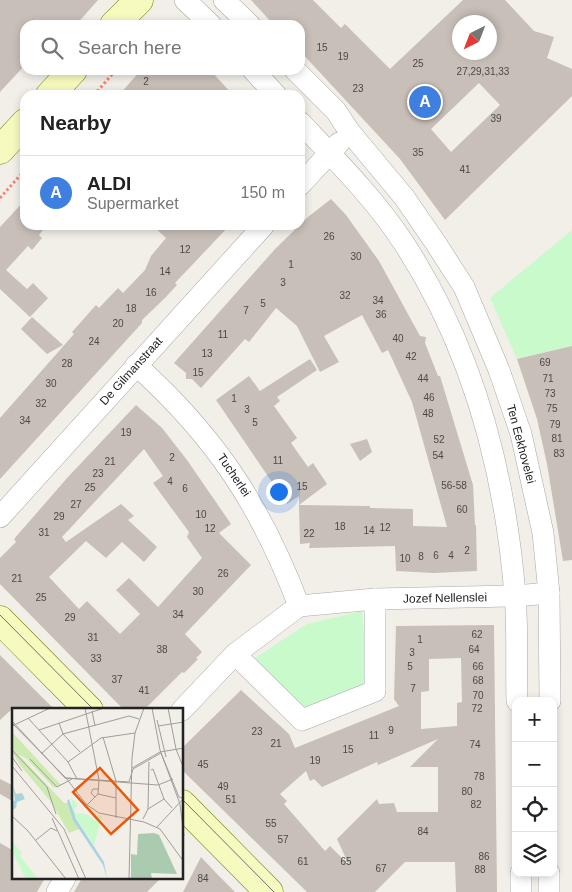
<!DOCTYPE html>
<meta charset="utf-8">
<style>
body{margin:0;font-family:Helvetica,sans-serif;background:#f2f2f2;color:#222}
.controls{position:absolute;right:15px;bottom:15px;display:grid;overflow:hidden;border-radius:10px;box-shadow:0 2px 8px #0003}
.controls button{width:45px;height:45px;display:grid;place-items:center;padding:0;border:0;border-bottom:1px solid #e0e0e0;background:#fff;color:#222;font:25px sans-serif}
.compass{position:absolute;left:452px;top:15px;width:45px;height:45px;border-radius:50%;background:#fff;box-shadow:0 2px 8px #0003;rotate:222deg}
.you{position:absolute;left:278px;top:491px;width:18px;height:18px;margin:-12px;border:4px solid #fff;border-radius:50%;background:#1a73e8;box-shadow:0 0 0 8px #1a73e833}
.badge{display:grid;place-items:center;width:32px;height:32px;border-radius:50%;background:#1a73e8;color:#fff;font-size:16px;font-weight:700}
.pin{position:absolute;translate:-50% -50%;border:2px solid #fff;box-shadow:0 1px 5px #0006}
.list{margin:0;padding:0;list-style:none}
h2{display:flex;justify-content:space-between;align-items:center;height:65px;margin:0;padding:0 20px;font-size:21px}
h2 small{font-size:16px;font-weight:400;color:#767676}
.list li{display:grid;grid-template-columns:32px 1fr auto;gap:15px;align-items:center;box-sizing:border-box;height:75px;padding:0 20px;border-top:1px solid #e0e0e0}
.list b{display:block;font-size:19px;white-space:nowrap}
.list p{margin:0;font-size:16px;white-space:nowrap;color:#767676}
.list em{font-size:16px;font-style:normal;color:#767676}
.icon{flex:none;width:28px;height:28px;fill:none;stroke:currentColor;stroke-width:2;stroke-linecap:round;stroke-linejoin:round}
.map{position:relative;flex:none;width:572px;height:892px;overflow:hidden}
.search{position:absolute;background:#fff;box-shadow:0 2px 8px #0003;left:20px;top:20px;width:285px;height:55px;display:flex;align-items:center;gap:12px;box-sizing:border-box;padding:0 18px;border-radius:15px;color:#767676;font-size:19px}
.panel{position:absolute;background:#fff;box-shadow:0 2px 8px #0003;left:20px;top:90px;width:285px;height:140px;border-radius:15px}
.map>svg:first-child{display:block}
.park{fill:#c8facc}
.building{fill:#c7bfb8;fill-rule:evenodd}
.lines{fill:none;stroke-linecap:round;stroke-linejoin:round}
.street-casing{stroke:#a9a9a9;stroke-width:22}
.secondary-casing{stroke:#707d05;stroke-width:29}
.path{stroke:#fa8072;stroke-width:3;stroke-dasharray:2.5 2.5;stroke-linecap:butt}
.street{stroke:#fff;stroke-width:21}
.secondary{stroke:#f7fabf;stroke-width:28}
.tram{stroke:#707070;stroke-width:1}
.labels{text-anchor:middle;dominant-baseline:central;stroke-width:4.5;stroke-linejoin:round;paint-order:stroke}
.number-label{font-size:10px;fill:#4b4948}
.street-label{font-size:12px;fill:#222;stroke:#fff}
.inset-road{fill:none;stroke:#9f9d99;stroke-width:1}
.view{fill:#e8590c;fill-opacity:0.15;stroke:#e8590c;stroke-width:2.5}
.inset-edge{fill:none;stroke:#222;stroke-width:2.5}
</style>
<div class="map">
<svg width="572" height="892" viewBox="0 0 572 892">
<rect width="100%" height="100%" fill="#f2efe9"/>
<g class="park">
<polygon points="572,230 572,346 517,359 490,298"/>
<polygon points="362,611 368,685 303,709 255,658 307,624"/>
</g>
<g class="building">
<polygon points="0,0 98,0 76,25 25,25 25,65 0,92"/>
<path d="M251,0H313L341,28L345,24L390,69L463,0H505L534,31L554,37L547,58L572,69V96L445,220L400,159L300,51V25H274ZM460,22H490V52H460ZM479,83L500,105L451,152L431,129Z"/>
<polygon points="141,70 210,70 233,95 119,95"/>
<polygon points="331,199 346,215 379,261 420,336 426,337 425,343 438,376 440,376 473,485 475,525 476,525 477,571 434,573 396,571 395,546 309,548 310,543 300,544 299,505 370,506 370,508 413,509 413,526 447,527 412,402 388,350 382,353 362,315 324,336 339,362 320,372 297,326 276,308 249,342 245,339 201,388 192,379 186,379 186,373 174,363 276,248 308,217"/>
<polygon points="25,200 25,225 47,225 39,235 42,238 32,250 28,246 6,270 27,289 33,283 48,298 30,317 0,289 0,227"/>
<polygon points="152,225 230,225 175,283 177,285 165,298 142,320 142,323 0,479 0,418 74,334 72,332 96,305 99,308 118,288 123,293 145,270 151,256 166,238"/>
<polygon points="32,317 63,345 47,354 21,329"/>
<polygon points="572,346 572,560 563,561 547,464 537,419 517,359"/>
<polygon points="310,359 317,370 277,397 280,401 274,406 297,438 291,443 308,467 313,463 327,484 299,505 299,496 287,504 216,400 249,376 260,391"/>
<path d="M136,405L162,428L187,460L231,524L219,533L251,565L185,634L202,652L196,658L198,659L184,673L182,672L144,710H124L0,584V558L16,542L14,539L68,477ZM144,449L163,476L153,483L189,532L187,537L202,558L158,607L129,578L116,590L140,614L120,634L87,601L79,609L49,577L86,541L106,558L122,542L144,562L157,547L128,520L134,516L121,504L66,542L62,537Z"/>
<polygon points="367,439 372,452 360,461 350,444"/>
<path d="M494,625L497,892H456L455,862H405L375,892H307L182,770V748L241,690L289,734L295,748L399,706L394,699L396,626ZM461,658L462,702L457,703V726L421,729V692L429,691V659ZM438,739L410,767H438V812H397L394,803L379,804L377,799L337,839L349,865L330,846L325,851L284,804L287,801L280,794L306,771L310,781L314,779L322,787L377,762L378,765Z"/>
<polygon points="0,655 55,710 11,710 0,720"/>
<polygon points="0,779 14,786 14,802 0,794"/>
<polygon points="0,843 14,851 14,878 45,878 37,892 0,892"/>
<polygon points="201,857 217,874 235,892 183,892"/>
<polygon points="82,878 161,878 147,892 74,892"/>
</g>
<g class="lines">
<defs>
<g id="street">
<polyline points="185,0 211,25"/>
<polyline points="224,0 250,25"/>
<polyline points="253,70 276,95"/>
<polyline points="295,70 336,111 349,131 404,197 435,242 464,287 499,370 521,434 543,533 549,593 550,701"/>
<path d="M300,122C337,161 376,200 405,245C473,350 505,471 515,595C518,630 516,666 517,701"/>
<polyline points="300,185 339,143"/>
<path d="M136,365C216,437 261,506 299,606"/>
<polyline points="0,517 264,225"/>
<polyline points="235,654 302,720 375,691 375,599"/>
<polyline points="182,710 235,654 299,606 375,599 515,596 549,593"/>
<polyline points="521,873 521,892"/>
<polyline points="57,892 65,878"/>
<polyline points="549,892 549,873"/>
</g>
<g id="secondary">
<polyline points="114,25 139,0"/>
<polyline points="50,95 73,70"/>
<polyline points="0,150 25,123"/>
<polyline points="0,620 89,710"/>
<polyline points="182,804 269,892"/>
</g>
</defs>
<use href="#street" class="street-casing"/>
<use href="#secondary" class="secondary-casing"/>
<g class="path">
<polyline points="94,95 116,70"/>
<polyline points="0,198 25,170"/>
</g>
<use href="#street" class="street"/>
<use href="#secondary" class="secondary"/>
<g class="tram">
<polyline points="0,615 94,710"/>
<polyline points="182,799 274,892"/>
</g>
</g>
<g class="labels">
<g class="number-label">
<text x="322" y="47">15</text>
<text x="343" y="56">19</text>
<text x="418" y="63">25</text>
<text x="483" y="71">27,29,31,33</text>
<text x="146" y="81">2</text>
<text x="358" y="88">23</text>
<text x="496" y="118">39</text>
<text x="418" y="152">35</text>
<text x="465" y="169">41</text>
<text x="329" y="236">26</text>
<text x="185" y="249">12</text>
<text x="356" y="256">30</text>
<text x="291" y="264">1</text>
<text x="165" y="271">14</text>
<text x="283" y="282">3</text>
<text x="151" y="292">16</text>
<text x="345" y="295">32</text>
<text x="378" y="300">34</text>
<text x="263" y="303">5</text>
<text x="131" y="308">18</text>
<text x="246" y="310">7</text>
<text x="381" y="314">36</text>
<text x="118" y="323">20</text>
<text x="223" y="334">11</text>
<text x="398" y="338">40</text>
<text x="94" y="341">24</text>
<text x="207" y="353">13</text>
<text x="411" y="356">42</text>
<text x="545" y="362">69</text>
<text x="67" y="363">28</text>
<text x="198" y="372">15</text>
<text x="423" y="378">44</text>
<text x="548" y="378">71</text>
<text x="51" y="383">30</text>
<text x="550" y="393">73</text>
<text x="429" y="397">46</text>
<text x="234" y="398">1</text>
<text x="41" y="403">32</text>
<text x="552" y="408">75</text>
<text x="247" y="409">3</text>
<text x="428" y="413">48</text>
<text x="25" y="420">34</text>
<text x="255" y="422">5</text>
<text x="555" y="424">79</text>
<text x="126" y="432">19</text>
<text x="557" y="438">81</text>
<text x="439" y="439">52</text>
<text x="559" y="453">83</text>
<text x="438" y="455">54</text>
<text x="172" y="457">2</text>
<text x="278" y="460">11</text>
<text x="110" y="461">21</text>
<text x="98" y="473">23</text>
<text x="170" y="481">4</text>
<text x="454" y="485">56-58</text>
<text x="302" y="486">15</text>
<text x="90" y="487">25</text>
<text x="185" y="488">6</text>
<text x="76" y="504">27</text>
<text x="462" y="509">60</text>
<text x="201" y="514">10</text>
<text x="59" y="516">29</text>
<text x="340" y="526">18</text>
<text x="385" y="527">12</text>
<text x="210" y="528">12</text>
<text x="369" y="530">14</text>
<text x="44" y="532">31</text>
<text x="309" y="533">22</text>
<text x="467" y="550">2</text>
<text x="436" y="555">6</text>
<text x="451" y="555">4</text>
<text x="421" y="556">8</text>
<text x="405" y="558">10</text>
<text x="223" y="573">26</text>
<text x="17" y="578">21</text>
<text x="198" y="591">30</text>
<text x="41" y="597">25</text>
<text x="178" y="614">34</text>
<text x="70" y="617">29</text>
<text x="477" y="634">62</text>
<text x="93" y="637">31</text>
<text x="420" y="639">1</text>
<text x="162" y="649">38</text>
<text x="474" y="649">64</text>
<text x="412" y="652">3</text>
<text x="96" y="658">33</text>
<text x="410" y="666">5</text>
<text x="478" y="666">66</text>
<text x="117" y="679">37</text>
<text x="478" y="680">68</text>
<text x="413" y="688">7</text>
<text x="144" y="690">41</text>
<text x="478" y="695">70</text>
<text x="477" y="708">72</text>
<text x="391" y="730">9</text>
<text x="257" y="731">23</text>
<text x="374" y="735">11</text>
<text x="276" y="743">21</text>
<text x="475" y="744">74</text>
<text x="348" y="749">15</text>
<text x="315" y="760">19</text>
<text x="203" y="764">45</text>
<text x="479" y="776">78</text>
<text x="223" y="786">49</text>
<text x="467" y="791">80</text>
<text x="231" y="799">51</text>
<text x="476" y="804">82</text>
<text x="271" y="823">55</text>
<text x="423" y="831">84</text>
<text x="283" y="839">57</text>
<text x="484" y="856">86</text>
<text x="303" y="861">61</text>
<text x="346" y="861">65</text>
<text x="381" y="868">67</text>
<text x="480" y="869">88</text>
<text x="203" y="878">84</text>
</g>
<g class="street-label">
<text transform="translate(131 371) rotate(-48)">De Gilmanstraat</text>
<text transform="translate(521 444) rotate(75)">Ten Eekhovelei</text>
<text transform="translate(234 475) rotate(56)">Tucherlei</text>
<text transform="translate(445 598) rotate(-1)">Jozef Nellenslei</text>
</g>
</g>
<g transform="translate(12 708)">
<rect width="171" height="171" fill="#f2efe9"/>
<path d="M0,24L48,76L54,75L42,80L15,51L6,46L52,95H56L67,121L57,125L39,94L8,57L0,44Z" fill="#cdebb0"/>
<path d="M142,125L147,127L165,166L139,165L140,171H119V146L125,147L126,126Z" fill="#aacbaf"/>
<path d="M59,89L66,97L62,101L64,105L74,106L82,112L86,107L90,108L82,137L61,105ZM0,133L10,145L8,148L26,171H14L0,143Z" fill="#c8facc"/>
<path d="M1,78L4,86L10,85L13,91L5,94L4,100L0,102V92L3,93ZM57,91L64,111L92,154L95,171L91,157L61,112L55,93Z" fill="#aad3df"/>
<path class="inset-road" d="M73,0L87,72L86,86L75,97M140,0L148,42L168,96L172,128M156,0L164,41L172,61M80,3L83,18M16,10L56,54L65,71M145,12L154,49M0,13L53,70L146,77L161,71M0,15L54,70L117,74L121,61L149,45L167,89L172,91M47,15L51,26L68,44M0,18L38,0M146,18L172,14M27,22L92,0M91,29L104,73V110M0,42L35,79L44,106M29,46L51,26L117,8L127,11M0,49L10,63M18,51L45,79L60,71M56,54L89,30L123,25M0,58L52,121L74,171M120,60L148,44L172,40M139,62L141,61L152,91L160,100M54,70L74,96L87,105L132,114L148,121L172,154M86,86L104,90M83,89L79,85L81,81H87M136,101L152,91M0,108L16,123L54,171M40,110L67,171M131,111L136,101L137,54M145,119L172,90M24,132L39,120L45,123M117,171L120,50L123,25L132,0"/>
<path class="view" d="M88,60L126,102L99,126L61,84Z"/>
<rect width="171" height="171" class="inset-edge"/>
</g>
</svg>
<div class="controls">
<button>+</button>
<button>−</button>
<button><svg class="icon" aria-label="locate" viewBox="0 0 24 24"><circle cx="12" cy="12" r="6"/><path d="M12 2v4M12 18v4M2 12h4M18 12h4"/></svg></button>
<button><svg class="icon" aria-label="layers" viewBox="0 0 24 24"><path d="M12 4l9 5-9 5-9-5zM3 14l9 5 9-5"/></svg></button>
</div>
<svg class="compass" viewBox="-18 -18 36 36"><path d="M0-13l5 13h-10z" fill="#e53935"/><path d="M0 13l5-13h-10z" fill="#767676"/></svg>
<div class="you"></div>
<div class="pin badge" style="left:425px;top:102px;background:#3f7fe0">A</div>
<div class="search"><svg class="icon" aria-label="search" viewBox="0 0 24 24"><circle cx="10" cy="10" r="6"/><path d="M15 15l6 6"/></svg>Search here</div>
<section class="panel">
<h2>Nearby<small></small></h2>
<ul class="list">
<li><span class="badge" style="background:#3f7fe0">A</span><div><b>ALDI</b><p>Supermarket</p></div><em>150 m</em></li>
</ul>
</section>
</div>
